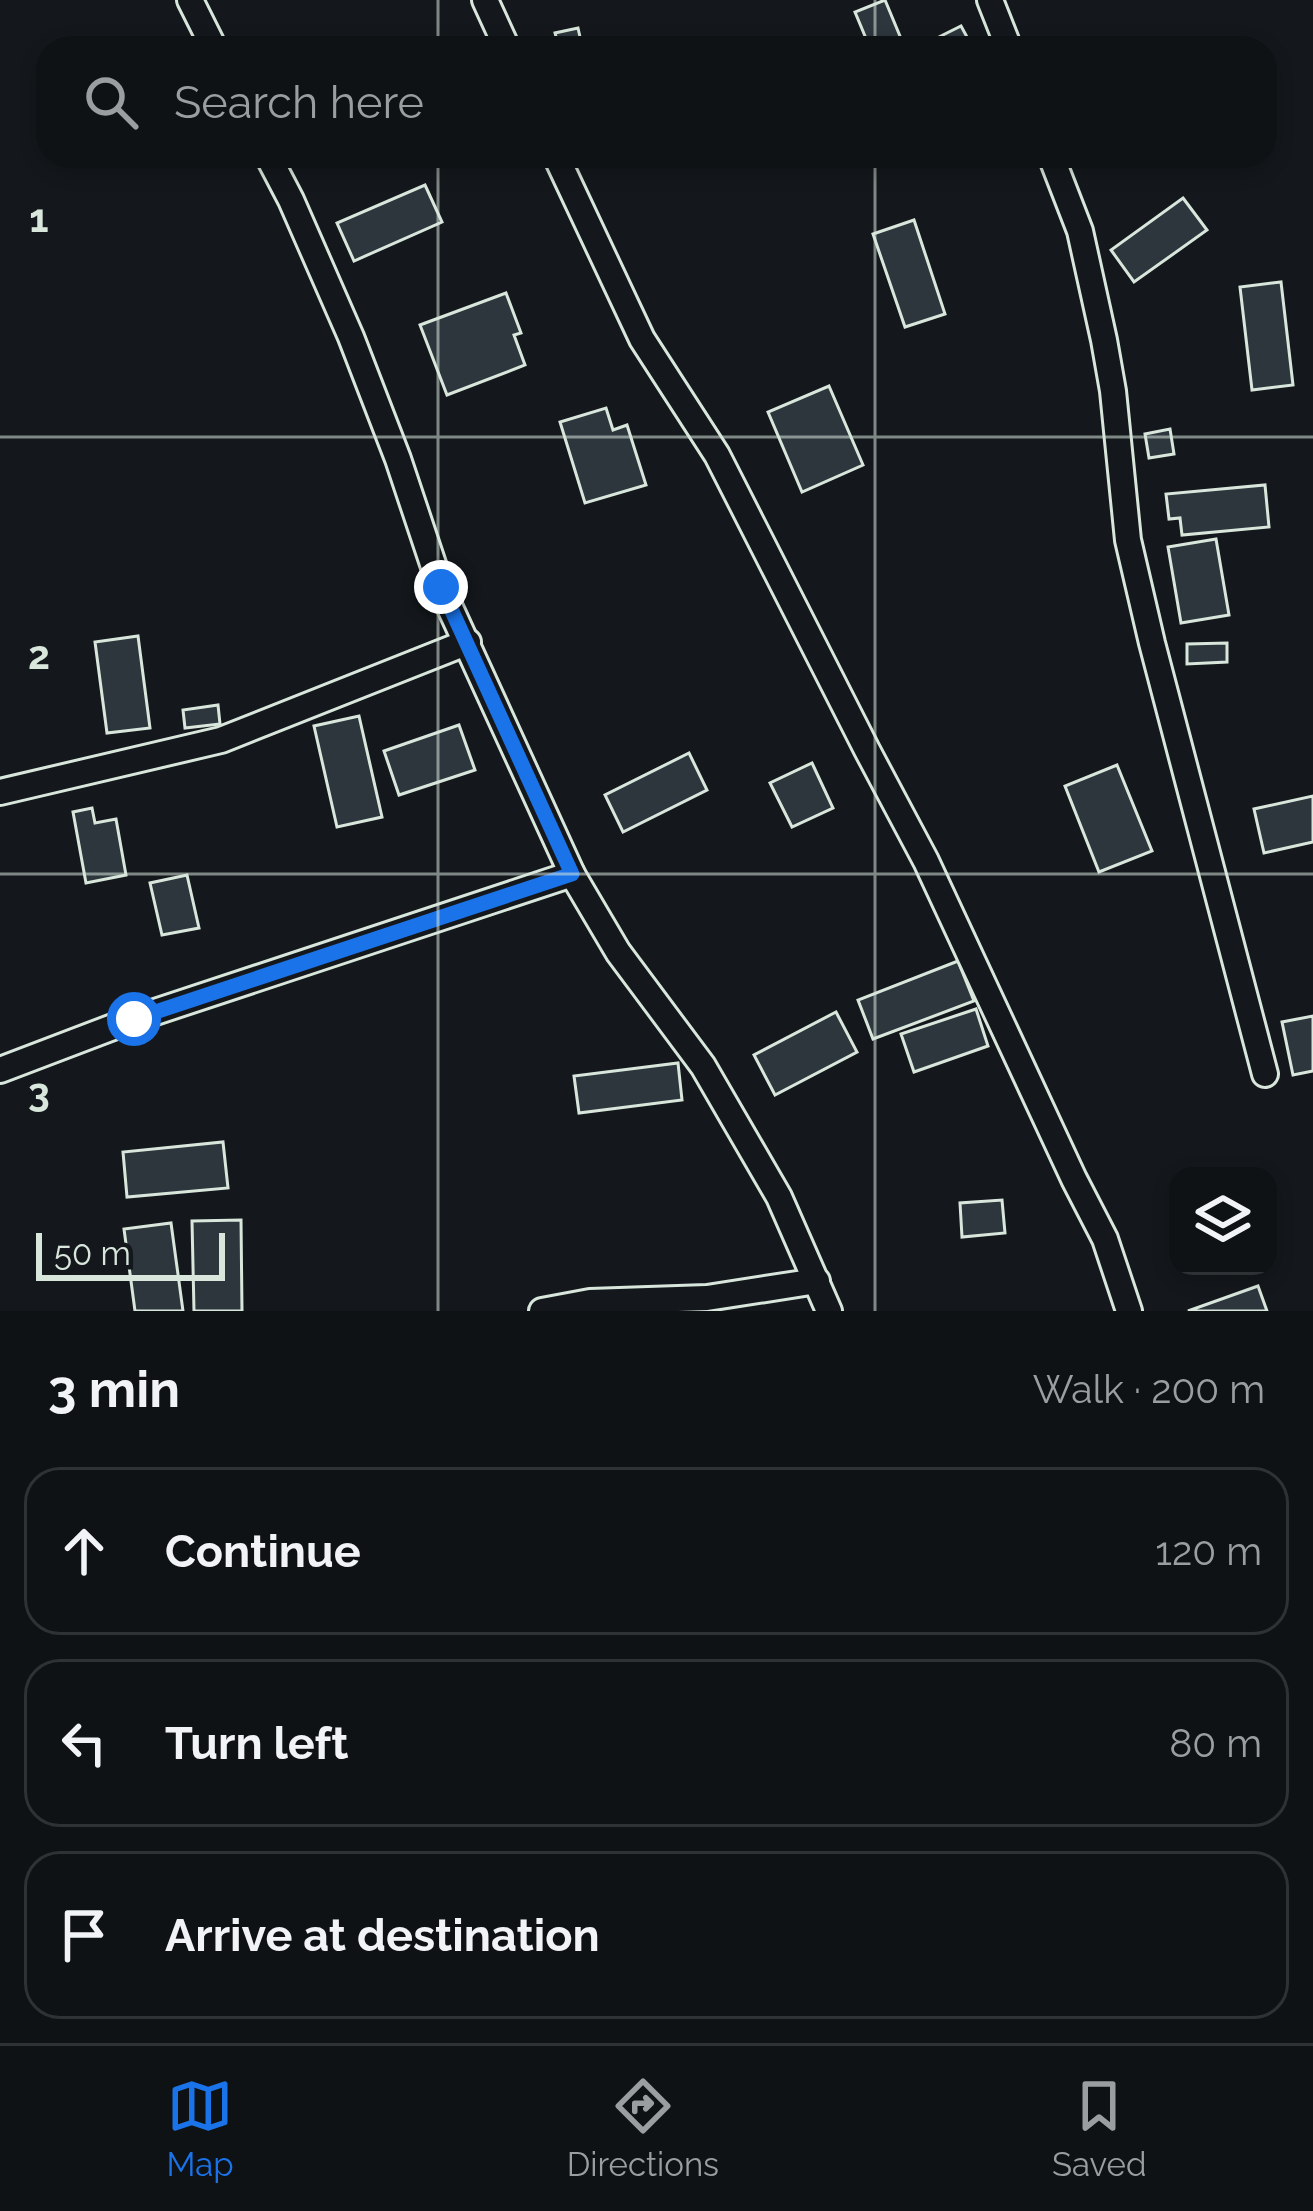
<!DOCTYPE html>
<meta charset="utf-8">
<style>
body{margin:0;font-family:Raleway,sans-serif;background:#1d2022;color:#f1f3f6}
.controls{position:absolute;right:36px;bottom:36px;display:grid;overflow:hidden;border-radius:24px;box-shadow:0 6px 18px #0003}
.controls button{width:108px;height:108px;display:grid;place-items:center;padding:0;border:0;border-bottom:3px solid #2f3234;background:#0f1215;color:#f1f3f6;font:60px sans-serif}
.scale{position:absolute;left:36px;bottom:30px;width:189px;box-sizing:border-box;padding-left:12px;border:6px solid #d8e6dc;border-top:0;font-size:33px;line-height:42px;white-space:nowrap;color:#d8e6dc;-webkit-text-stroke:9px #14181c;paint-order:stroke}
.stop{position:absolute;width:36px;height:36px;margin:-27px;border:9px solid #1a73e8;border-radius:50%;background:#fff}
.stop.end{background:#1a73e8;border-color:#fff;box-shadow:0 3px 12px #0008}
.list{margin:0;padding:0;list-style:none}
h2{display:flex;justify-content:space-between;align-items:center;height:156px;margin:0;padding:0 48px;font-size:51px}
h2 small{font-size:39px;font-weight:400;color:#9b9ea0}
.list li{display:grid;grid-template-columns:78px 1fr auto;gap:36px;align-items:center;box-sizing:border-box;height:168px;margin:0 24px 24px;padding:0 24px;border:3px solid #2f3234;border-radius:36px}
.list b{display:block;font-size:45px;white-space:nowrap}
.list em{font-size:39px;font-style:normal;color:#9b9ea0}
.icon{flex:none;width:66px;height:66px;fill:none;stroke:currentColor;stroke-width:2;stroke-linecap:round;stroke-linejoin:round}
.map{position:relative;flex:none;width:1313px;height:1311px;overflow:hidden}
.search{position:absolute;background:#0f1215;box-shadow:0 6px 18px #0003;left:36px;right:36px;top:36px;height:132px;display:flex;align-items:center;gap:30px;box-sizing:border-box;padding:0 42px;border-radius:36px;color:#9b9ea0;font-size:45px}
.sheet{height:732px;background:#0f1215}
nav{display:flex;justify-content:space-around;align-items:center;box-sizing:border-box;height:168px;border-top:3px solid #2f3234;background:#0f1215;font-size:33px;color:#9b9ea0}
nav a{display:grid;justify-items:center;gap:6px}
nav .on{color:#1a73e8}
.map>svg:first-child{display:block}
.building{fill:#2c363c;stroke:#d8e6dc;stroke-width:3}
.lines{fill:none;stroke-linecap:round;stroke-linejoin:round}
.street-casing{stroke:#d8e6dc;stroke-width:30}
.street{stroke:#14181c;stroke-width:24}
.route{stroke:#1a73e8;stroke-width:15}
.grid{fill:none;stroke:#d8e6dc;stroke-width:3;stroke-opacity:0.55}
.grid-label{font-size:39px;text-anchor:middle;font-weight:bold;fill:#d8e6dc;stroke:#14181c;stroke-width:9;stroke-linejoin:round;paint-order:stroke}
</style>
<div class="map">
<svg width="1313" height="1311" viewBox="0 0 1313 1311">
<rect width="100%" height="100%" fill="#14181c"/>
<g class="building">
<polygon points="885,0 902,41 885,48 870,48 855,12"/>
<polygon points="961,26 973,48 917,48"/>
<polygon points="578,28 582,46 559,48 555,33"/>
<polygon points="425,185 442,222 354,261 337,223"/>
<polygon points="1183,198 1207,230 1134,282 1111,250"/>
<polygon points="914,220 945,314 905,327 873,234"/>
<polygon points="1281,282 1293,385 1252,390 1240,287"/>
<polygon points="506,293 521,333 514,335 525,365 447,395 420,325"/>
<polygon points="829,386 863,465 802,492 768,412"/>
<polygon points="606,408 613,430 627,425 646,485 585,503 560,422"/>
<polygon points="1170,429 1174,454 1149,458 1145,434"/>
<polygon points="1265,485 1269,527 1182,535 1180,518 1169,519 1166,494"/>
<polygon points="1216,539 1229,615 1181,623 1168,547"/>
<polygon points="138,636 150,728 107,733 95,642"/>
<polygon points="1227,643 1227,662 1187,664 1187,644"/>
<polygon points="218,705 220,724 185,728 183,710"/>
<polygon points="359,716 382,817 337,827 314,726"/>
<polygon points="459,725 475,770 399,795 384,751"/>
<polygon points="689,753 707,790 623,832 605,795"/>
<polygon points="812,763 833,808 792,827 770,783"/>
<polygon points="1117,765 1152,851 1099,872 1065,786"/>
<polygon points="1313,796 1313,842 1264,853 1254,809"/>
<polygon points="92,808 95,823 116,819 126,875 86,883 73,812"/>
<polygon points="187,875 199,928 162,935 150,883"/>
<polygon points="958,961 974,1001 873,1039 858,1000"/>
<polygon points="976,1009 988,1046 914,1072 901,1034"/>
<polygon points="836,1012 857,1052 775,1095 754,1055"/>
<polygon points="1313,1016 1313,1071 1293,1075 1282,1022"/>
<polygon points="678,1063 682,1100 579,1113 574,1076"/>
<polygon points="223,1142 228,1188 127,1197 123,1152"/>
<polygon points="1002,1200 1005,1233 962,1237 960,1203"/>
<polygon points="241,1220 242,1311 194,1311 192,1221"/>
<polygon points="171,1223 183,1311 135,1311 124,1229"/>
<polygon points="1258,1286 1267,1311 1188,1311"/>
</g>
<g class="lines">
<defs>
<g id="street">
<polyline points="190,0 214,48"/>
<polyline points="485,0 507,48"/>
<polyline points="990,0 1009,48"/>
<polyline points="268,156 291,200 351,337 398,459 441,588 572,874 618,952 703,1066 779,1197 829,1311"/>
<polyline points="556,156 642,339 717,455 867,750 926,861 1074,1179 1105,1239 1129,1311"/>
<polyline points="1051,156 1080,231 1104,340 1113,391 1128,540 1152,643 1265,1074"/>
<polyline points="0,792 221,740 468,642"/>
<polyline points="0,1070 134,1019 572,874"/>
<polyline points="542,1311 590,1302 707,1298 817,1281"/>
</g>
</defs>
<use href="#street" class="street-casing"/>
<use href="#street" class="street"/>
</g>
<g class="lines">
<polyline class="route" points="134,1019 572,874 441,587"/>
</g>
<path class="grid" d="M438,0V48M875,0V48M438,156V1311M875,156V1311M0,437H1313M0,874H1313"/>
<g class="grid-label">
<text x="39" y="232">1</text>
<text x="39" y="669">2</text>
<text x="39" y="1106">3</text>
</g>
</svg>
<div class="controls">
<button><svg class="icon" aria-label="layers" viewBox="0 0 24 24"><path d="M12 4l9 5-9 5-9-5zM3 14l9 5 9-5"/></svg></button>
</div>
<div class="scale">50 m</div>
<div class="stop" style="left:134px;top:1019px"></div>
<div class="stop end" style="left:441px;top:587px"></div>
<div class="search"><svg class="icon" aria-label="search" viewBox="0 0 24 24"><circle cx="10" cy="10" r="6"/><path d="M15 15l6 6"/></svg>Search here</div>
</div>
<section class="sheet">
<h2>3 min<small>Walk · 200 m</small></h2>
<ul class="list">
<li><svg class="icon" aria-label="ahead" viewBox="0 0 24 24"><path d="M12 20V5M6 11l6-6 6 6"/></svg><div><b>Continue</b></div><em>120 m</em></li>
<li><svg class="icon" aria-label="left" viewBox="0 0 24 24"><path d="M17 20v-9H6M10 6l-5 5 5 5"/></svg><div><b>Turn left</b></div><em>80 m</em></li>
<li><svg class="icon" aria-label="arrive" viewBox="0 0 24 24"><path d="M6 21V4h12l-3 4 3 4H6"/></svg><div><b>Arrive at destination</b></div></li>
</ul>
</section>
<nav>
<a class="on"><svg class="icon" aria-label="map" viewBox="0 0 24 24"><path d="M3 6l6-2 6 2 6-2v14l-6 2-6-2-6 2zM9 4v14M15 6v14"/></svg>Map</a>
<a><svg class="icon" aria-label="directions" viewBox="0 0 24 24"><path d="M12 3l9 9-9 9-9-9zM9 14v-3h6M13 9l2 2-2 2"/></svg>Directions</a>
<a><svg class="icon" aria-label="saved" viewBox="0 0 24 24"><path d="M7 4h10v16l-5-4-5 4z"/></svg>Saved</a>
</nav>
